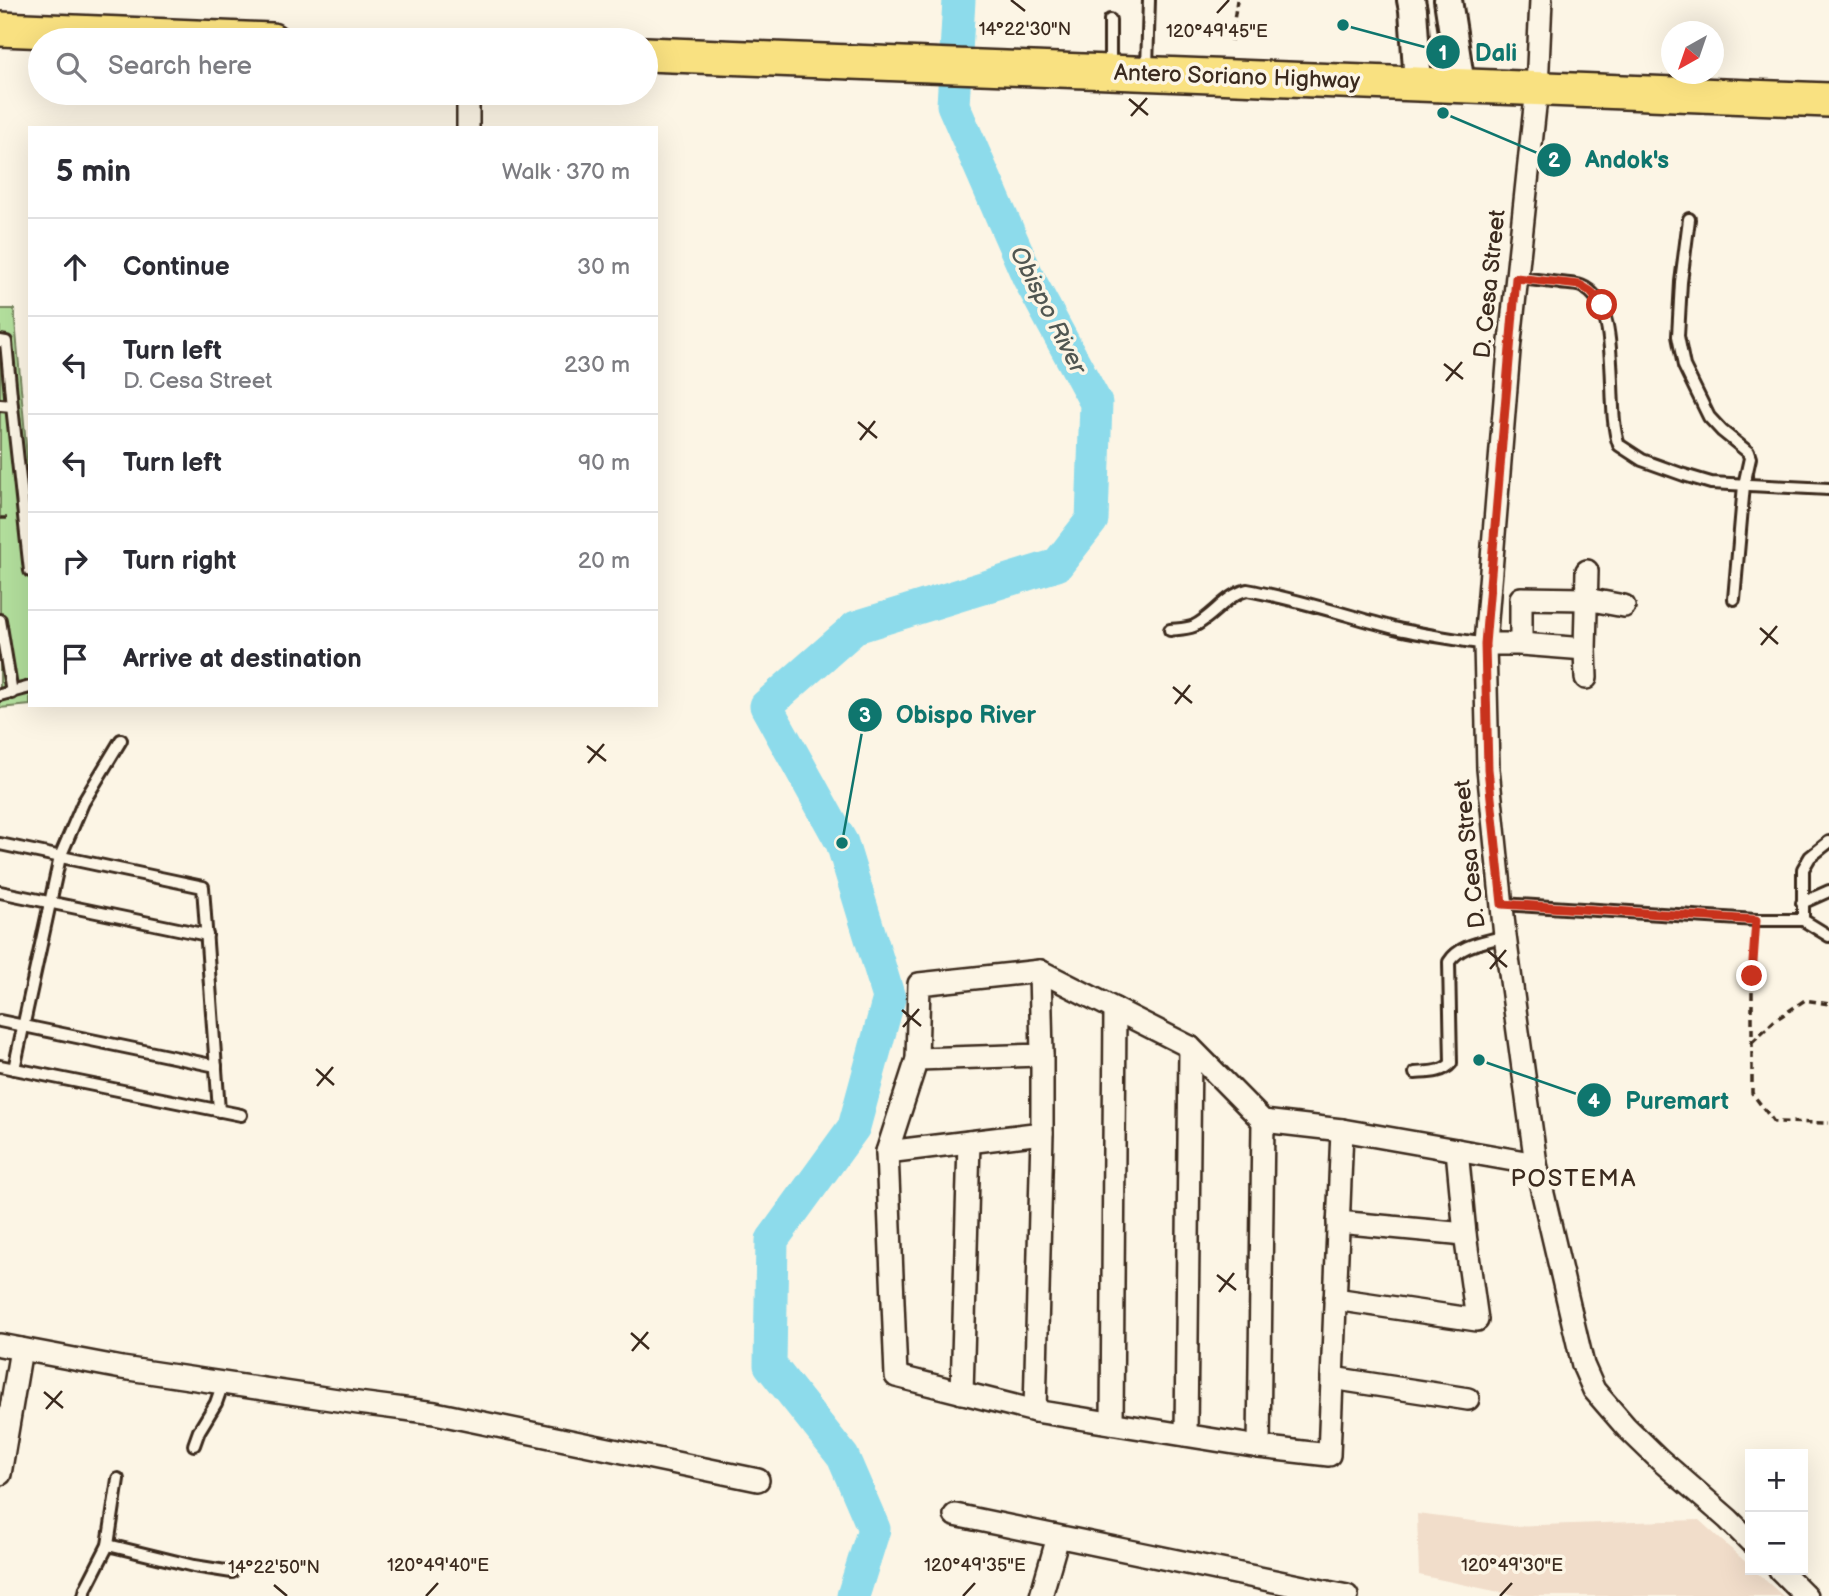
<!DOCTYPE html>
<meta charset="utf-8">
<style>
body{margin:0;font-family:"Balsamiq Sans",sans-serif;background:#f2f2f3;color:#2b2b33}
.controls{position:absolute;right:21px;bottom:21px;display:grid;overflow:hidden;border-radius:0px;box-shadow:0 7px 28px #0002}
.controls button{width:63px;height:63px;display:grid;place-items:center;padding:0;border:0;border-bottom:2px solid #e1e1e2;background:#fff;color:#2b2b33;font:35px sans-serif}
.compass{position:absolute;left:1661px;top:21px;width:63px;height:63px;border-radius:50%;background:#fff;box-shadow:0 7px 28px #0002;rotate:220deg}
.stop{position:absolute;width:21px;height:21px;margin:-16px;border:5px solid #c8321e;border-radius:50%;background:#fff}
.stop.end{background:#c8321e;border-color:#fff;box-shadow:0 2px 7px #0008}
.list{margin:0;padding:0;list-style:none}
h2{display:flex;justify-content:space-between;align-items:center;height:91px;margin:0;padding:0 28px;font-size:30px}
h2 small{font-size:23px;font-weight:400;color:#7c7c81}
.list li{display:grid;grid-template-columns:46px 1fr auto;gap:21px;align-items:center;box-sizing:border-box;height:98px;padding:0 28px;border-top:2px solid #e1e1e2}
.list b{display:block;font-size:26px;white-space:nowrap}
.list p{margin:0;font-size:23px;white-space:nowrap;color:#7c7c81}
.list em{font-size:23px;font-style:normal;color:#7c7c81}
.icon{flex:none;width:38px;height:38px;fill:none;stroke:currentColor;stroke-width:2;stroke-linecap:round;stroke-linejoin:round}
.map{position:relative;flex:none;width:1829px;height:1596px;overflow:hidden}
.search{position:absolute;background:#fff;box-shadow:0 7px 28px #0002;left:28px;top:28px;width:630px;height:77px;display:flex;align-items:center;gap:18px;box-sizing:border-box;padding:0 24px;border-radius:38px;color:#7c7c81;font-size:26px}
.panel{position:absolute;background:#fff;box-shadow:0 7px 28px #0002;left:28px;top:126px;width:630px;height:581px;border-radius:0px}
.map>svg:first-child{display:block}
.built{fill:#f1ddca}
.green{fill:#b2de9c;stroke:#76845d;stroke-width:2}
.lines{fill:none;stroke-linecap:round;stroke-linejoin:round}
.river{stroke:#8ddbeb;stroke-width:33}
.service-casing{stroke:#3b2a1e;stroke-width:16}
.minor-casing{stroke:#3b2a1e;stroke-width:26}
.tertiary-casing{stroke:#3b2a1e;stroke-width:32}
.primary-casing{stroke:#3b2a1e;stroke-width:38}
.path{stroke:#3b2a1e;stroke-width:3.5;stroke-dasharray:7 5;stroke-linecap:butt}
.service{stroke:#fcf5e5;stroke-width:10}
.minor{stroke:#fcf5e5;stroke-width:21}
.tertiary{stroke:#fcf5e5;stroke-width:26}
.primary{stroke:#f9e181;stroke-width:33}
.route{stroke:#c8321e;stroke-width:9}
.ticks{fill:none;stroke:#3b2a1e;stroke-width:2.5}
.labels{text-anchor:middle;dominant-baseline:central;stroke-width:7;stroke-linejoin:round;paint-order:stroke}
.street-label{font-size:23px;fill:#3b2a1e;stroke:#fcf5e5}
.water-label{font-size:24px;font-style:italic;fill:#505651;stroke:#fcf5e5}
.neighbourhood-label{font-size:24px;letter-spacing:2px;fill:#3b2a1e;stroke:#fcf5e5}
.ticks-label{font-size:18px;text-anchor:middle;fill:#3b2a1e;stroke:#fcf5e5;stroke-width:7;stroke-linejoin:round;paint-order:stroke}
.leader{fill:none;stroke:#0f766e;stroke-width:2.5}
.callout-dot{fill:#0f766e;stroke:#fcf5e5;stroke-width:2.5}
.mark-label{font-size:21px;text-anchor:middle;font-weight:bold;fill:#fff}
.callout-label{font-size:24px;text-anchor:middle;font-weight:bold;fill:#0f766e;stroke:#fcf5e5;stroke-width:7;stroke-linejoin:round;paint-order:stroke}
</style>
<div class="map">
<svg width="1829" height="1596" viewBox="0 0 1829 1596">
<rect width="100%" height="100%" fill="#fcf5e5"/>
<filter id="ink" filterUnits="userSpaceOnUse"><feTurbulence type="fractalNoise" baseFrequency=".0143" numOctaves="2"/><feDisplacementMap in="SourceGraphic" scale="14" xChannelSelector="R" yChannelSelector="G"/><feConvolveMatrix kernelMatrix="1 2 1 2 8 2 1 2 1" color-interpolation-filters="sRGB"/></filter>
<g filter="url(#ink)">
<polygon class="built" points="1417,1514 1512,1526 1699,1520 1750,1566 1750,1570 1754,1570 1783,1596 1518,1596 1419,1575"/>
<polygon class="green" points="0,309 14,309 30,491 30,705 0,708"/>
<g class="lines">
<polyline class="river" points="853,1596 874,1529 843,1457 770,1365 772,1240 854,1127 889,998 842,843 766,706 856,627 1057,565 1092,520 1096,403 1028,277 953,105 959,0"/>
<defs>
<g id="service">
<polyline points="1147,68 1149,0"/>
<polyline points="1110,70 1110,20"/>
<polyline points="1689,219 1681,282 1678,336 1684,366 1709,417 1722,431 1748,452 1750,458 1744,485 1734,599"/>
<path d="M1516,278C1531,279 1545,281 1560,283C1567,284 1575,284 1581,286C1625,303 1604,407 1619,445L1642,460L1684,475L1711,483L1829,489"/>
<polyline points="0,341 6,342 12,406"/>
<polyline points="0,405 12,406 30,571"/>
<polyline points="0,620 12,693"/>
<path d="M1170,630C1178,629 1187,629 1194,626C1213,617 1226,595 1247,590C1297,599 1345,615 1394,628C1424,635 1454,639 1485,644"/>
<polyline points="0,695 30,687"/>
<polyline points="0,844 203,887 219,1111"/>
<polyline points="0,892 207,935"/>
<polyline points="1802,903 1829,891"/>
<polyline points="1502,904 1756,920 1803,920 1829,936"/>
<polyline points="1803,920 1803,869 1810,857 1829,842"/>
<polyline points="0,1021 216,1066"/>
<polyline points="0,1066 241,1115"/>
<polyline points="14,1069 60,857 83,803 121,740"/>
<path d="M1415,1073C1427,1072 1443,1073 1451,1063L1449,962C1460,944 1486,942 1505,936"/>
<polyline points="194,1445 199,1431 216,1403 223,1383"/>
<polyline points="108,1545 194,1566 232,1572"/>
<polyline points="84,1596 86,1588 108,1545 118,1479"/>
</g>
<g id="minor">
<polyline points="1541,0 1537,88 1509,351 1485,644 1488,769 1505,936 1536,1164 1583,1365 1594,1390 1626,1427 1659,1459 1728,1519 1750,1541"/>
<polyline points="468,128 468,93"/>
<polyline points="1485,644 1521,644 1585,649"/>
<polyline points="1521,644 1521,598 1586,599 1624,606"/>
<polyline points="1586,678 1585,649 1587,571"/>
<polyline points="917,1059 1042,1055 1040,971"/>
<polyline points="1042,1133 887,1152 917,1059 919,984 1040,971 1190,1047 1263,1121 1342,1130 1536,1164"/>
<polyline points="887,1152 896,1376 1035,1411 1259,1447 1329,1455 1342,1130"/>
<polyline points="1338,1222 1465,1234"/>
<polyline points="1335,1299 1477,1320 1465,1234 1457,1150"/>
<polyline points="0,1345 122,1368 358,1403 435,1413 758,1480"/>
<polyline points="1332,1378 1468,1399"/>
<polyline points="962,1393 969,1142"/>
<polyline points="1035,1411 1042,1133 1042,1055"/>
<polyline points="1112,1423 1115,1009"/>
<polyline points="1186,1435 1190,1047"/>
<polyline points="1259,1447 1263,1121"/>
<polyline points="0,1474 21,1349"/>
<polyline points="955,1515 1347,1596"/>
<polyline points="1780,1570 1806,1596"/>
<polyline points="1041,1596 1058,1537"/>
</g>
<g id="tertiary">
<polyline points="1411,0 1413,10 1418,84"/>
<polyline points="1448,0 1461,85"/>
</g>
<g id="primary">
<polyline points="0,29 272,40"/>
<polyline points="646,54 1829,100"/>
</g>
</defs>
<use href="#service" class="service-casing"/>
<use href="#minor" class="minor-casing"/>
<use href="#tertiary" class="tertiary-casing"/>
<use href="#primary" class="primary-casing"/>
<g class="path">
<polyline points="1231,41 1237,0"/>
<polyline points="0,518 12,518"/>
<polyline points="1755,932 1752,976 1752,1093 1774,1122 1829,1123"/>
<polyline points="1752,1042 1774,1021 1805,1000 1829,1004"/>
</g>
<use href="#service" class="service"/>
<use href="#minor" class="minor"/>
<use href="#tertiary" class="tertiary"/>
<use href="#primary" class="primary"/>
</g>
</g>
<g class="lines" filter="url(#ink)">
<polyline class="route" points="1602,305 1590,291 1580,285 1516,278 1485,644 1488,769 1502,904 1756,920 1752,976"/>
</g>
<path class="ticks" d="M1011,0L1025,11M1217,13L1229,0M1129,99L1148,115M1131,116L1147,98M1444,364L1463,379M1446,381L1462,362M858,422L877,438M860,440L875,421M1760,628L1778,644M1761,645L1777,626M1173,687L1192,703M1175,704L1190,685M587,746L606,761M588,763L604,744M1488,951L1507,967M1490,969L1506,950M902,1010L921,1026M903,1027L919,1009M316,1069L334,1085M317,1086L333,1067M1217,1275L1236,1290M1219,1292L1234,1273M631,1333L649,1349M632,1351L648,1332M44,1392L63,1408M46,1409L62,1391M274,1585L287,1596M426,1596L438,1583M963,1596L975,1583M1500,1596L1512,1583"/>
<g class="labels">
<g class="street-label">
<text transform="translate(1237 77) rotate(2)">Antero Soriano Highway</text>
<text transform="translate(1490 284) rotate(-84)">D. Cesa Street</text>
<text transform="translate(1470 854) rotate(-96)">D. Cesa Street</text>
</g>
<g class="water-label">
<text transform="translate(1048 310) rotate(63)">Obispo River</text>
</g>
<g class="neighbourhood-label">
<text x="1574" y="1178">POSTEMA</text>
</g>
</g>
<g class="ticks-label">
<text x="1025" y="35">14°22'30"N</text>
<text x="1217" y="37">120°49'45"E</text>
<text x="438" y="1571">120°49'40"E</text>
<text x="975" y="1571">120°49'35"E</text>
<text x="1512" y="1571">120°49'30"E</text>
<text x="274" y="1573">14°22'50"N</text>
</g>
<path class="leader" d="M1343 25L1443 52M1443 113L1554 160M842 843L865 715M1479 1060L1594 1100"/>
<g class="callout-dot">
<circle cx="1343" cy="25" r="7"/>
<circle cx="1443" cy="113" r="7"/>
<circle cx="842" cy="843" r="7"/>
<circle cx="1479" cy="1060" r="7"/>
<circle cx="1443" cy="52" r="18"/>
<circle cx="1554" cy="160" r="18"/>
<circle cx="865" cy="715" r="18"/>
<circle cx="1594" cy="1100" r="18"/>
</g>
<g class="mark-label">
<text x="1443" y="60">1</text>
<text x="1554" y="167">2</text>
<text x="865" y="722">3</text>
<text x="1594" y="1108">4</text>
</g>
<g class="callout-label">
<text x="1496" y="61">Dali</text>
<text x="1627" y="168">Andok's</text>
<text x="966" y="723">Obispo River</text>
<text x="1677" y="1109">Puremart</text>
</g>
</svg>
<div class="controls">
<button>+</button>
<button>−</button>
</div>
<svg class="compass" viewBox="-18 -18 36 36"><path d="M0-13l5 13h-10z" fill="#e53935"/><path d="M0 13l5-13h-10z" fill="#7c7c81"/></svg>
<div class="stop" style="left:1602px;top:305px"></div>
<div class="stop end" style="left:1752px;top:976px"></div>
<div class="search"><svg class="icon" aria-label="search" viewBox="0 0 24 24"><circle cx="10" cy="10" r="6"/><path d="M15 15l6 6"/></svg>Search here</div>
<section class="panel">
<h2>5 min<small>Walk · 370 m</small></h2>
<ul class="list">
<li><svg class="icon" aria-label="ahead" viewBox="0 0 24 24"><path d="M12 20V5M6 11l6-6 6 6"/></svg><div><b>Continue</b></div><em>30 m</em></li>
<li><svg class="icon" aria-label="left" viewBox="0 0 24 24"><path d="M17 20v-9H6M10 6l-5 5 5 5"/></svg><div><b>Turn left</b><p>D. Cesa Street</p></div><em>230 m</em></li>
<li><svg class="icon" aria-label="left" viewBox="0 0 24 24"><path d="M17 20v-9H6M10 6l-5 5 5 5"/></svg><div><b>Turn left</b></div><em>90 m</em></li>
<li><svg class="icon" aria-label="right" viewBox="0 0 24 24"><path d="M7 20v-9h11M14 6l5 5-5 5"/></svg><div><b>Turn right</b></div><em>20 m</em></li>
<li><svg class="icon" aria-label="arrive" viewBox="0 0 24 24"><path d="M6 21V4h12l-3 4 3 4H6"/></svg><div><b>Arrive at destination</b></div></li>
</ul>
</section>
</div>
